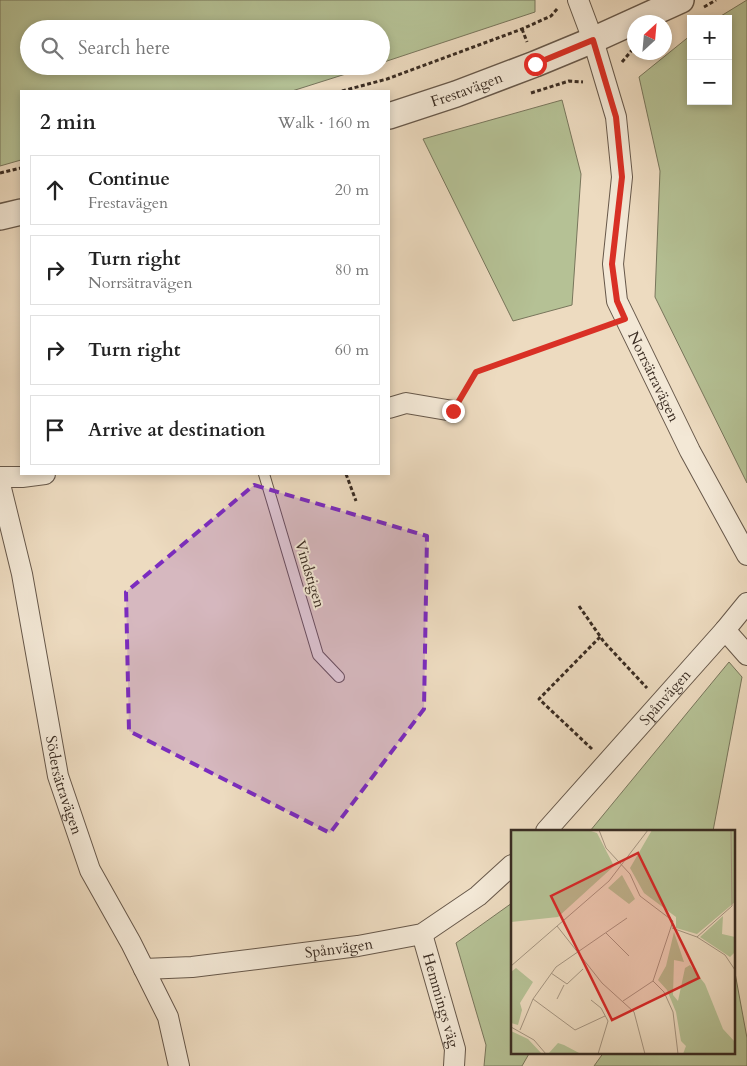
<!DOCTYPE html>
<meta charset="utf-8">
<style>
body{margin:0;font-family:Cardo,serif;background:#f2f2f2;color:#222}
.controls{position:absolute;right:15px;top:15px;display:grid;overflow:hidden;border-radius:0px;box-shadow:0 2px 8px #0003}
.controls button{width:45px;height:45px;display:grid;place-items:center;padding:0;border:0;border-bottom:1px solid #e0e0e0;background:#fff;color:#222;font:25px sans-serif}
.compass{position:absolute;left:627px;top:15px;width:45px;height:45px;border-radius:50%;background:#fff;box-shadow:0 2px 8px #0003;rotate:26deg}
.stop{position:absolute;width:15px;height:15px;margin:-11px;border:4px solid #d93025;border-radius:50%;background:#fff}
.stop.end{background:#d93025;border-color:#fff;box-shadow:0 1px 5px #0008}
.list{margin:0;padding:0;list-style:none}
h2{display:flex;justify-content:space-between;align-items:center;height:65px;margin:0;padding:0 20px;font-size:21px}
h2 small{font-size:16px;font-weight:400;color:#767676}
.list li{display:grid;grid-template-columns:32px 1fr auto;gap:15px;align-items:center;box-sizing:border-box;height:70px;margin:0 10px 10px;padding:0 10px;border:1px solid #e0e0e0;border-radius:0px}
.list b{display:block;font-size:19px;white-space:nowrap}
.list p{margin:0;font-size:16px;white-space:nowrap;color:#767676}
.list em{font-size:16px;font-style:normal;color:#767676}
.icon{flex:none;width:28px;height:28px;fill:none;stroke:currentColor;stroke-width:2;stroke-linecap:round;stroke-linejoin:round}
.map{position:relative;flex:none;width:747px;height:1066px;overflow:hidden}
.search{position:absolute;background:#fff;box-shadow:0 2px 8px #0003;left:20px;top:20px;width:370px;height:55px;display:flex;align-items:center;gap:12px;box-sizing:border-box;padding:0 18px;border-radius:28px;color:#767676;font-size:19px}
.panel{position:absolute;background:#fff;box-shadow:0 2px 8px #0003;left:20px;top:90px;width:370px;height:385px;border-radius:0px}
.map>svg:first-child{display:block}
.green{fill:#b5c195;stroke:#78765c}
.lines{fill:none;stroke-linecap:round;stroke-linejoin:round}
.service-casing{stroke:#67584a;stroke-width:12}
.minor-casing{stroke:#67584a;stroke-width:22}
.tertiary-casing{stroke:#67584a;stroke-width:28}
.path{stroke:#3a2c22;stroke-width:3;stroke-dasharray:4 2.5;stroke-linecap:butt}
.service{stroke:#f3e8d6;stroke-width:10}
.minor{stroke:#f3e8d6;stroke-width:20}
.tertiary{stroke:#f3e8d6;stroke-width:25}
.route{stroke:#d93025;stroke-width:6}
.marked{fill:#7b2cbf;fill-opacity:0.2;stroke:#7b2cbf;stroke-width:4;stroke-dasharray:10 6;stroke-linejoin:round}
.labels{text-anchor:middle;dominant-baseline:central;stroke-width:4;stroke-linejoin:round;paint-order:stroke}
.street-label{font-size:15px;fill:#3a2c22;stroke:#f3e8d6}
.inset-road{fill:none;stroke:#a59581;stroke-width:1}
.view{fill:#d62828;fill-opacity:0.15;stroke:#d62828;stroke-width:2.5}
.inset-edge{fill:none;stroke:#3a2c22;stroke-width:2.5}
</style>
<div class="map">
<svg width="747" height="1066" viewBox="0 0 747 1066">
<rect width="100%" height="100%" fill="#eddbc0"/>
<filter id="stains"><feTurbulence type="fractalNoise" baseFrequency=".004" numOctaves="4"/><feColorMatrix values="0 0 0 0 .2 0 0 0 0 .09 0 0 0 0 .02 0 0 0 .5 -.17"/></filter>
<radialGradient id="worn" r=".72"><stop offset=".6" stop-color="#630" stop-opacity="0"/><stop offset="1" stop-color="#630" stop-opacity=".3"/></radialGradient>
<g class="green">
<polygon points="0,0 535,0 535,12 381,63 381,29 29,29 29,66 371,66 292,91 21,91 21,160 0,166"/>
<polygon points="747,0 747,483 655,297 660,171 639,77 691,35 691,101 728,101 728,19 716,19"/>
<polygon points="562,100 581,174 572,305 513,321 423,139"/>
<polygon points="729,662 742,677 713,831 590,831"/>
<polygon points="512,903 512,1052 530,1052 522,1066 484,1066 486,1045 456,943"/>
<polygon points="733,962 747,1038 747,1066 594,1066 604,1052 733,1052"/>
</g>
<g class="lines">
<defs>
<polyline id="service" points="264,474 318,655 339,677"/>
<g id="minor">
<path id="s1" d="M578,0L593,40L616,117L622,177L613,264L617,301L690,451L747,555"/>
<polyline points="389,408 406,403 453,411"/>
<polyline points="0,477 22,477 45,474"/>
<path id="s2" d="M0,484L22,574L58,776L90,870L131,943L168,1017L179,1066"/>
<polyline points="725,630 747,655"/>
<path id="s3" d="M546,831L725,630L747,603"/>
<path id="s4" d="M422,934L455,1049L454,1066"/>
<path id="s5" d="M144,969L192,967L257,959L358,946L422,934L478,896L512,865"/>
</g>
<g id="tertiary">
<path id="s6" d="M389,116L456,94L535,64L593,40L681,0"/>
<polyline points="0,217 21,212"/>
</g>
</defs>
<use href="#service" class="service-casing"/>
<use href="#minor" class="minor-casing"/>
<use href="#tertiary" class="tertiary-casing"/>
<g class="path">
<polyline points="704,7 716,0"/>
<polyline points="522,29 527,42"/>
<polyline points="622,62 632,50"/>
<polyline points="342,91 387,79 522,29 551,16 558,8"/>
<polyline points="531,93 569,81 583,82"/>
<polyline points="0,173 21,168"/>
<polyline points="464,393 476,372 605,326"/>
<polyline points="346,474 356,501"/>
<polyline points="579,606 604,642 647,688"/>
<polyline points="592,749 539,699 600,637"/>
</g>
<use href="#service" class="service"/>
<use href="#minor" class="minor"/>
<use href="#tertiary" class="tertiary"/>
</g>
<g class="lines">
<polyline class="route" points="453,411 476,372 625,319 617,301 612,264 622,177 616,117 593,40 535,64"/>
</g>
<path class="marked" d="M254,485L427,536L424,709L330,833L129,731L126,592Z"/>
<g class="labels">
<g class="street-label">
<text stroke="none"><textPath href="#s6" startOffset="82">Frestavägen</textPath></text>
<text stroke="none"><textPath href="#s1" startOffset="392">Norrsätravägen</textPath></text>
<text transform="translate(310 574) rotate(73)">Vindstigen</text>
<text stroke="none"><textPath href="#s3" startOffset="179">Spånvägen</textPath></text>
<text stroke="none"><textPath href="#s2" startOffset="308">Södersätravägen</textPath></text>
<text stroke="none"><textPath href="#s5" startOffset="196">Spånvägen</textPath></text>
<text stroke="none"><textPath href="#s4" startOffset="69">Hemmings väg</textPath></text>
</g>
</g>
<g transform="translate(511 830)">
<rect width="224" height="224" fill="#eddbc0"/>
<path d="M0,0H77L86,3L103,36L47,87L0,92ZM141,0H224V72L186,104L165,98V87L133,63L119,38ZM111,45L124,69L118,74L97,58ZM212,86L211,104L224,107V122L219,127L189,107ZM163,102L173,132L163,130L162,165L167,171L174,138L179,135L194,154L212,199L224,212V224H172L175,216L170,211L165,182L156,160L147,150L155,136ZM5,138L22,152L9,173L11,180L7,195L0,193V142ZM0,201L17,209L31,224H0ZM47,213L53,215L70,224H37Z" fill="#b5c195"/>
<path class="inset-road" d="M88,0L95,18L119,44L129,66L162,91L142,151L112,171M46,96L91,153L123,182L134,224M161,98L186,107L221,76L220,0M95,103L118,126M186,107L214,125L224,140M0,136L98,51L137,0M40,143L56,154L72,139M142,151L153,162L162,182L167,224M22,169L64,200L94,186M46,169L53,155M80,170L90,178L97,191L87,224M0,197L23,210L35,224M9,200L22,169L45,137L116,88"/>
<path class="view" d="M127,23L188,148L101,190L40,66Z"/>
<rect width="224" height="224" class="inset-edge"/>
</g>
<rect width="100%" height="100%" filter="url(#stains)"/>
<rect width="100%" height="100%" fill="url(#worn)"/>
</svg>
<div class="controls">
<button>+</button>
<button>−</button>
</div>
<svg class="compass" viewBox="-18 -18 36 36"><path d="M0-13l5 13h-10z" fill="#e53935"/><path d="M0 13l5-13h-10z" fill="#767676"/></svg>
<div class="stop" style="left:535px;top:64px"></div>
<div class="stop end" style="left:453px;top:411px"></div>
<div class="search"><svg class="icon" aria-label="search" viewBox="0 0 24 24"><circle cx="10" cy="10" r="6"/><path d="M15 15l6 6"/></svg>Search here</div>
<section class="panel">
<h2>2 min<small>Walk · 160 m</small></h2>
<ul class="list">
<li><svg class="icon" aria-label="ahead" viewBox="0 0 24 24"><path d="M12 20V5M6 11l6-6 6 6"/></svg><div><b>Continue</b><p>Frestavägen</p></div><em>20 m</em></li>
<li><svg class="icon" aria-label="right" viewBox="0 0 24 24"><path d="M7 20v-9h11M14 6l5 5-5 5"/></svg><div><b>Turn right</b><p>Norrsätravägen</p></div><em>80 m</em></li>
<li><svg class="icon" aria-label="right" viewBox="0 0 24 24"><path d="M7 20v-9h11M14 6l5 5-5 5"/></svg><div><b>Turn right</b></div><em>60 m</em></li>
<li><svg class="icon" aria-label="arrive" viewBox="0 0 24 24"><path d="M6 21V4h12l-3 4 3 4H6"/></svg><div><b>Arrive at destination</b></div></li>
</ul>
</section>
</div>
